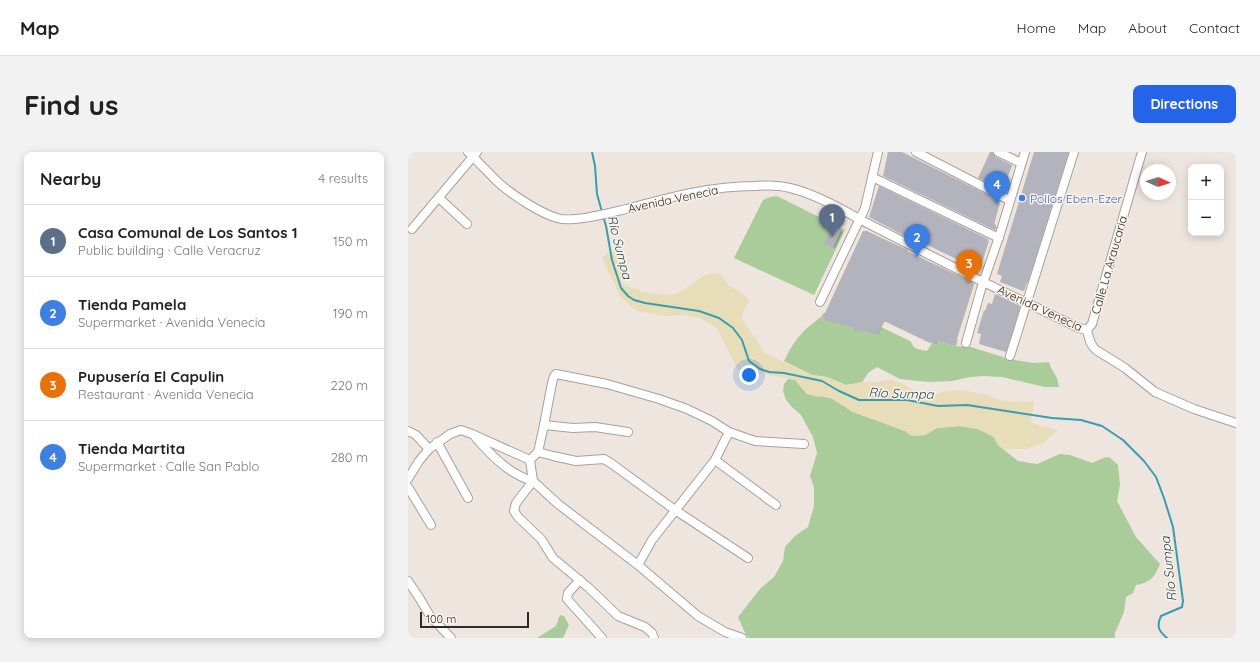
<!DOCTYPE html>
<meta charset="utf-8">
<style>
body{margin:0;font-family:Quicksand,sans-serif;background:#f2f2f2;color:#222}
.controls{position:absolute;right:12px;top:12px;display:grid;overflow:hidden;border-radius:8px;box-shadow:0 2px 10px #0003}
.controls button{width:36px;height:36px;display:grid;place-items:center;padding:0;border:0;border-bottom:1px solid #e0e0e0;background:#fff;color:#222;font:20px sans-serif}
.compass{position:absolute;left:732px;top:12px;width:36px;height:36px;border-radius:50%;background:#fff;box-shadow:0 2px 10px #0003;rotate:93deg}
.scale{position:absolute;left:12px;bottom:10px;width:109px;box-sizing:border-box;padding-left:4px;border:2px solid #2d2a27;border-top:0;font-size:11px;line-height:14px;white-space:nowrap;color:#2d2a27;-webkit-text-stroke:3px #fbf2eb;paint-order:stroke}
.you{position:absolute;left:341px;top:223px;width:14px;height:14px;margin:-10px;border:3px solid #fff;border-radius:50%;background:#1a73e8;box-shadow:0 0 0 6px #1a73e833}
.badge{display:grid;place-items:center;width:26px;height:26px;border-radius:50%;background:#2563eb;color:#fff;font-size:13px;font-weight:700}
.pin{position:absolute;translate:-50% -33px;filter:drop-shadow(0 1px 2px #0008)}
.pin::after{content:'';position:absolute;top:21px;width:14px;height:12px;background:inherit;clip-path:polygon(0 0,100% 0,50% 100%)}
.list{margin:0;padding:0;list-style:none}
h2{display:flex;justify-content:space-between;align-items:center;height:52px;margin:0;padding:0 16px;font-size:17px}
h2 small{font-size:13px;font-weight:400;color:#767676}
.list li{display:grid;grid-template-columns:26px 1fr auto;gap:12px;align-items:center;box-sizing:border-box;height:72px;padding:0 16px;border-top:1px solid #e0e0e0}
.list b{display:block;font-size:15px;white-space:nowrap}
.list p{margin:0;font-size:13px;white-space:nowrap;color:#767676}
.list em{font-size:13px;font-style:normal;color:#767676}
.map{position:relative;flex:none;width:828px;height:486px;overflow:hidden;border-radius:8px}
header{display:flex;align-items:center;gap:24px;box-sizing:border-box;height:56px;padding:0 20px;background:#fff;border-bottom:1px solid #e0e0e0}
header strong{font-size:19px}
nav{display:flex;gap:22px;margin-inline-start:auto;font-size:14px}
.intro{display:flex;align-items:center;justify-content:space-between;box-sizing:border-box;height:96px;padding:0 24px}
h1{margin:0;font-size:28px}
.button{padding:10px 18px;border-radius:8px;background:#2563eb;color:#fff;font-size:14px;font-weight:700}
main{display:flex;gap:24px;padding:0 24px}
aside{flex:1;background:#fff;border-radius:8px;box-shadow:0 2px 10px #0003}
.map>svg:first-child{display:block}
.green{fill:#a9cc9a}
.sand{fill:#e7ddb8}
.shadow{fill:#0003}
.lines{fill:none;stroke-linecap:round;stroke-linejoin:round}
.stream{stroke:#3a9dad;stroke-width:2}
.building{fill:#b3b3bd}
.minor-casing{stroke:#a8a099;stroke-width:10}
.minor{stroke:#fff;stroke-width:8}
.shop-dot{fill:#3f7fe0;stroke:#fbf2eb;stroke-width:1.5}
.labels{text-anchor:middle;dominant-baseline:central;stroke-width:3;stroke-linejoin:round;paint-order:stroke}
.shop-label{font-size:12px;fill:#366cbe;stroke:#fbf2eb;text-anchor:start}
.street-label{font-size:12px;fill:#2d2a27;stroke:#fbf2eb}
.water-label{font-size:13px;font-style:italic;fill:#204b53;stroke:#fbf2eb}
</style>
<header>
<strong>Map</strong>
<nav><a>Home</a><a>Map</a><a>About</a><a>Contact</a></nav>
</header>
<div class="intro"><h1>Find us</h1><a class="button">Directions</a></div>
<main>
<aside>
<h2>Nearby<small>4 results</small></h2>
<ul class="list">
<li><span class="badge" style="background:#5c6f8a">1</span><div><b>Casa Comunal de Los Santos 1</b><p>Public building · Calle Veracruz</p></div><em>150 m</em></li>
<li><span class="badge" style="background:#3f7fe0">2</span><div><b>Tienda Pamela</b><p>Supermarket · Avenida Venecia</p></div><em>190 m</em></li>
<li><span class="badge" style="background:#e8710a">3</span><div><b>Pupusería El Capulin</b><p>Restaurant · Avenida Venecia</p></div><em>220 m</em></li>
<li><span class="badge" style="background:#3f7fe0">4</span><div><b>Tienda Martita</b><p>Supermarket · Calle San Pablo</p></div><em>280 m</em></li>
</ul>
</aside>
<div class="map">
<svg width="828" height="486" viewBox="0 0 828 486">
<rect width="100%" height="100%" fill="#eee5de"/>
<g class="green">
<polygon points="369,44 437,78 406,143 326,106 355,48 362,45"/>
<path d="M412,165L421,169L446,176L445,177L454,178L469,182L473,175L502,189L506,195L509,197L519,199L524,191L529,189L547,194L563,195L601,207L625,211L641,210L643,216L649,226L651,235H637L594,225L575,224L562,225L544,229L521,230L492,227L469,215L461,220L454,230L438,233L419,225L404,223L376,209C381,199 387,188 395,180C400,174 407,171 412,165Z"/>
<path d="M380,227L387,228L399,242L423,246L445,260L497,279L504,284L517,283L529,276L551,274L570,277L586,285L590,293L610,309L629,312L652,302L662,303L684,311L695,306L701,305L710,313L712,333L709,349L728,385L752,412C746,426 743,430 728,433L725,441L718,445L716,460L707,481V486H341L338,483L330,465L352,437L366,425L375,409L377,395L387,384L400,375L406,354V335L402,324L409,301L405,285L393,263L384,255L378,248L375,239L376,232Z"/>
<polygon points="152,463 156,464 161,473 155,486 129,486 148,474"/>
</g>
<path class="sand" d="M205,99L209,103L215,132L223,136L230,137L234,140C243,141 255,143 265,142C283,140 295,113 315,124C318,137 335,137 341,149L335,160L334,167L357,201L404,223L419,225L438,233L454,230H468L482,227L494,231L509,240L527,242L538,239L552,238L579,243L595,249L617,250L626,249L623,270L633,274L650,278L635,291L618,297H595L590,293L586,285L570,277L551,274L529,276L517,283L504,284L497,279L445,260L423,246L414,244L410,245L399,242L387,228L363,223L349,221L342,224L332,222L309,176L291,166L276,163L257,164L229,159L213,146L194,106L199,101Z"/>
<g class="shadow">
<polygon points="481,0 490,0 592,51 586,73 589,75 588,78 476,24"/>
<polygon points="584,0 586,0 585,2 588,6 604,14 598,29 595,28 591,36 571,26"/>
<polygon points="627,0 661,0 620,131 619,131 616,139 593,129"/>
<polygon points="471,36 581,89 574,111 574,114 570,119 565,117 566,115 508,87 508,88 498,83"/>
<polygon points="425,75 435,80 427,96 417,91"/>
<polygon points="499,101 566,133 549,187 550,188 548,194 530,188 528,192 524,190 523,191 477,169 470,182 455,178 454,179 447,178 447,176"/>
<polygon points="588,143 612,156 599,199 573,192"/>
</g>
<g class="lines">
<g class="stream">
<polyline points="184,0 187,14 189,42 194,60"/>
<path d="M195,64L198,74L204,108L213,136L220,144L226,148L237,151L291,159L311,166L325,176L334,188L341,209L352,217L361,220L376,221L414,229L431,239L451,248H499L530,254L559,253L644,266L673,268L694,274L715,288L736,309L748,325L756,346L765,375L775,449L774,455L753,464C748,475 751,479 759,486"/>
</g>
</g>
<g class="building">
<polygon points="480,0 494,0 592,49 585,71 588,73 587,78 475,24"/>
<polygon points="582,0 585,0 588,5 604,13 597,30 593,28 590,36 570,26"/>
<polygon points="626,0 660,0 619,131 618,131 615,139 592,130 594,124 589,122"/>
<polygon points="471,34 580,87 573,110 573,114 571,117 568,119 564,117 565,115 507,87 506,88 495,83 461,65"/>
<polygon points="424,73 433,78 425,96 416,92"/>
<polygon points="455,79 459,79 478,88 500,98 499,99 566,131 548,186 549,186 547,194 529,189 527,192 522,190 522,191 476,169 469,183 454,178 453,180 445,178 446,176 419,169 413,165 416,161 417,161"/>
<polygon points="587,142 612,154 598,200 571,192 573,182 569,181 576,158 577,159 580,151 584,152"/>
</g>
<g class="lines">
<defs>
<g id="minor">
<path d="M60,0C71,10 81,22 92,32C106,44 132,61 149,66C165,71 201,61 218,57C260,46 302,34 346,34C358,33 371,33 382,36C404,41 432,56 451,67L567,126L671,176L679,178C681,186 682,193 688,198L717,216L747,240L786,257L828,271"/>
<polyline points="508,0 601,48"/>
<polyline points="590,0 613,11"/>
<polyline points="464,25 591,86"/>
<polyline points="31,46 59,72"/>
<polyline points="4,77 69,0"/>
<polyline points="412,150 457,56 470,0"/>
<polyline points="679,178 684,172 734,0"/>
<polyline points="558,191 573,137 592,82 617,0"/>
<polyline points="602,204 666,0"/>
<polyline points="136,273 165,276 187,275 220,280"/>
<polyline points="0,279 8,283 21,297"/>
<path d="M68,286C83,303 102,323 125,329L108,351L106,359L110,365L133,387L145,406L181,436L210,464L237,475L244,481L246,486"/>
<polyline points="29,290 60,346"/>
<polyline points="130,300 145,304 168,309 196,307 204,312 267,358 340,406"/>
<polyline points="122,308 130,300 136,273 144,231 146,224 148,222 199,232 251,247 279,257 304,269 321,280 347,289 396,292"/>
<polyline points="307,308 368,353"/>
<polyline points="0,327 11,309 21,297 42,282 53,278 64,282 122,308 125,329 150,352 230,413 290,464 317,480 334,486"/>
<polyline points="0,335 23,373"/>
<polyline points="230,413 244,388 307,308 321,280"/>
<polyline points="172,428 160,441 159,447 194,486"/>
<polyline points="0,429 12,447 22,464 43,486"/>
</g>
</defs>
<use href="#minor" class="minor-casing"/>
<use href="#minor" class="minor"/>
</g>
<circle class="shop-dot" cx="614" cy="46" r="4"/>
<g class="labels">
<g class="shop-label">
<text x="622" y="46">Pollos Eben-Ezer</text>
</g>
<g class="street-label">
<text transform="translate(265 47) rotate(-12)">Avenida Venecia</text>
<text transform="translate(701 113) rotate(-74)">Calle La Araucaria</text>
<text transform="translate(632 156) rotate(25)">Avenida Venecia</text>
</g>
<g class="water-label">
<text transform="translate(212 95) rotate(76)">Río Sumpa</text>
<text transform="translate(493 241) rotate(2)">Río Sumpa</text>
<text transform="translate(760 417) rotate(-96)">Río Sumpa</text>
</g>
</g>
</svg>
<div class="controls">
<button>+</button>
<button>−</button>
</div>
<svg class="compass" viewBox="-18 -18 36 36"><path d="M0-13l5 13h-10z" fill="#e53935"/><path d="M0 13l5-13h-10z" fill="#767676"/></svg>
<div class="scale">100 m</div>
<div class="you"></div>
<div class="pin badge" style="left:424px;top:85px;background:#5c6f8a">1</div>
<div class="pin badge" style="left:509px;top:105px;background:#3f7fe0">2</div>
<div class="pin badge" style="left:561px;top:131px;background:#e8710a">3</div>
<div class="pin badge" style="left:589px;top:52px;background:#3f7fe0">4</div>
</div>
</main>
